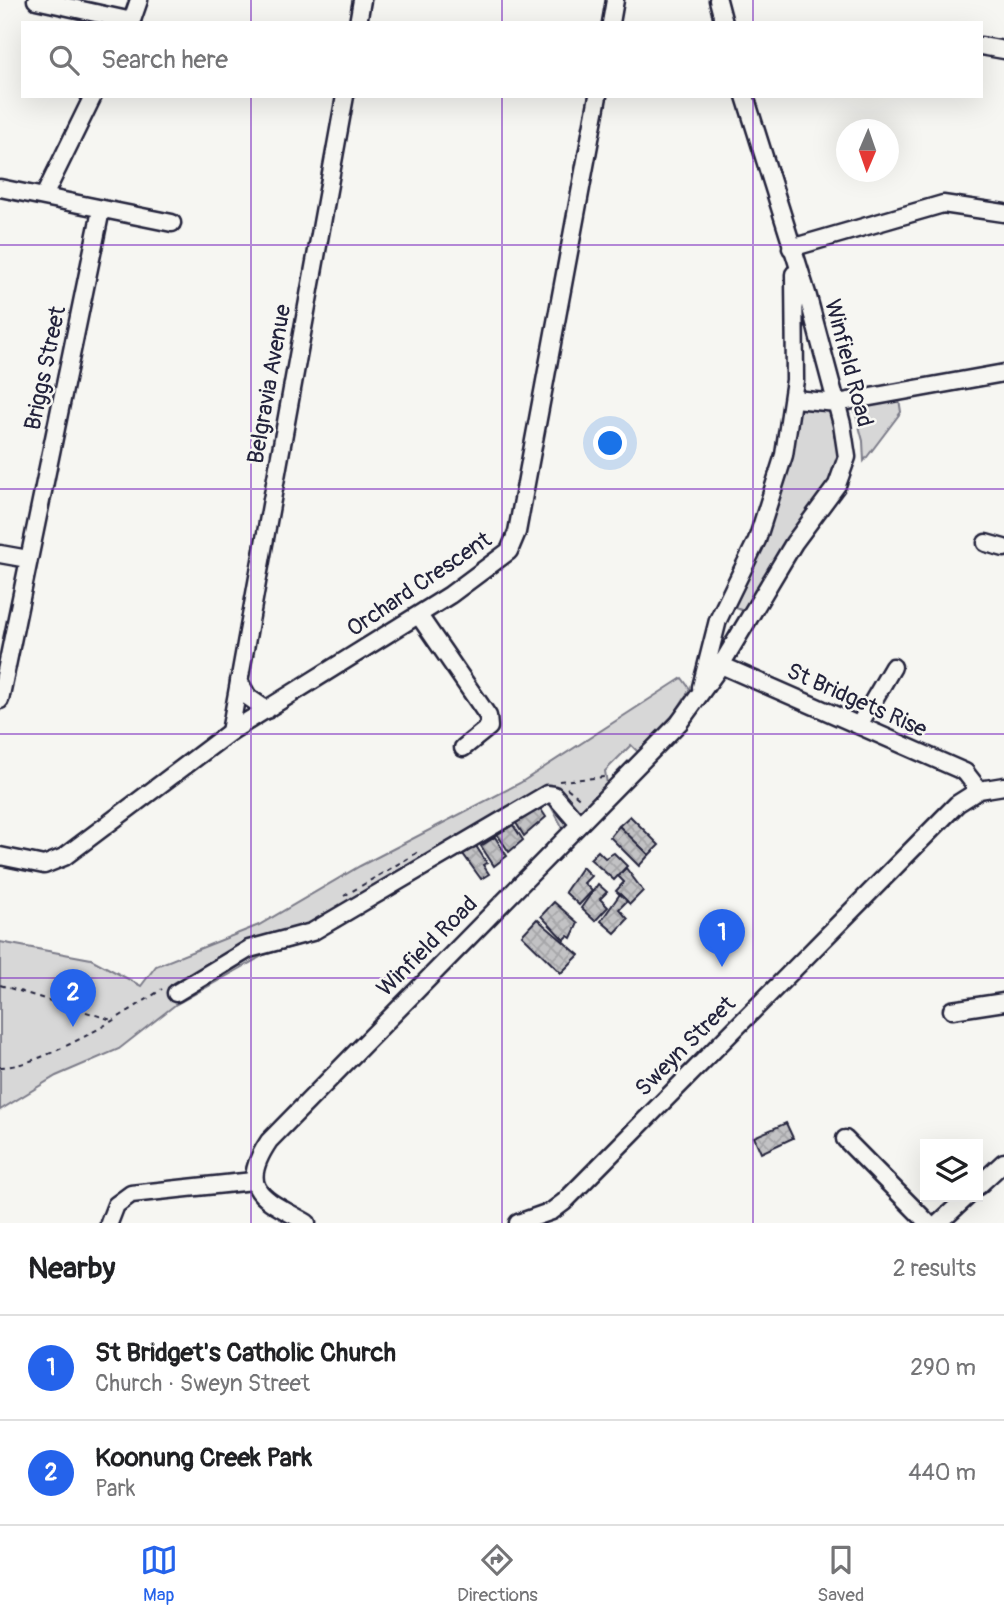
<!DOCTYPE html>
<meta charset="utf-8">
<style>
body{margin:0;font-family:Pangolin,sans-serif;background:#f2f2f2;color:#202124}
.controls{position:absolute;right:21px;bottom:21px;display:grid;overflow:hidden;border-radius:0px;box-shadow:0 7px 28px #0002}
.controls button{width:63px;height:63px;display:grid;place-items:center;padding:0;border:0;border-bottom:2px solid #e0e0e0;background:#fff;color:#202124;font:35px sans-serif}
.compass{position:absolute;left:836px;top:119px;width:63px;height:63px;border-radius:50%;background:#fff;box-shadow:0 7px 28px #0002;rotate:182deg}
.you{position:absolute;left:611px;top:444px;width:24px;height:24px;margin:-18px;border:5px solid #fff;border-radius:50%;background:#1a73e8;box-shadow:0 0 0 10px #1a73e833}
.badge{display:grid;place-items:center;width:46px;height:46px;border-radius:50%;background:#2563eb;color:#fff;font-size:23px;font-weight:700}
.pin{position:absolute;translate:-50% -58px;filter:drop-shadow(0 2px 4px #0008)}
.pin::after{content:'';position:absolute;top:37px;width:24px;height:21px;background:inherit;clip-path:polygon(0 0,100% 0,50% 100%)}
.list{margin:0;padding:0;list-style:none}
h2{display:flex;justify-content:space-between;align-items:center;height:91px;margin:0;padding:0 28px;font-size:30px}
h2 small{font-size:23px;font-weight:400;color:#757577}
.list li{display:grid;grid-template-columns:46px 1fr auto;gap:21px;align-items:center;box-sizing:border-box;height:105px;padding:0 28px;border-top:2px solid #e0e0e0}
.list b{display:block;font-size:26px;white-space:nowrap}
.list p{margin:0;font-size:23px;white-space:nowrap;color:#757577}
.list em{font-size:23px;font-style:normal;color:#757577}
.icon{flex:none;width:38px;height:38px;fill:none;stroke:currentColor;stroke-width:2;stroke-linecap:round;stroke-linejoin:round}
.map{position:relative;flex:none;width:1004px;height:1223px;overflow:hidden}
.search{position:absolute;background:#fff;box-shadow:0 7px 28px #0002;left:21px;right:21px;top:21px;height:77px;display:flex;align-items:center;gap:18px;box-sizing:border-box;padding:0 24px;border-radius:0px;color:#757577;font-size:26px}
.sheet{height:301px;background:#fff}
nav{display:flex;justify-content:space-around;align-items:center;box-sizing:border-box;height:98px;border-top:2px solid #e0e0e0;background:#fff;font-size:19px;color:#757577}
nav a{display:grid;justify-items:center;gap:4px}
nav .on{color:#2563eb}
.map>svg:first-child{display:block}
.green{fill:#d7d7d7;stroke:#7c7c89;stroke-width:2}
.building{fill:url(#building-cross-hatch);stroke:#22223b;stroke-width:2}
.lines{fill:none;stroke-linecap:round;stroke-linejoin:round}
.minor-casing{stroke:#22223b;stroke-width:21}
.path{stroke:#22223b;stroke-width:2;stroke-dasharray:5 5;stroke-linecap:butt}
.minor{stroke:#f6f6f2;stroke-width:16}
.grid{fill:none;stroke:#7b2cbf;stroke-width:2;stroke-opacity:0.55}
.labels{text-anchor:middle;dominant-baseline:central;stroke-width:5;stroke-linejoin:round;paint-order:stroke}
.street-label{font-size:23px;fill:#22223b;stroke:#f6f6f2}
</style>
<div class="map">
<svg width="1004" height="1223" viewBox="0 0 1004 1223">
<defs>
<pattern id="building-cross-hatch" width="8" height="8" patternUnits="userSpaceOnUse" patternTransform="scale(1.75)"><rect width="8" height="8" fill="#c2c2c4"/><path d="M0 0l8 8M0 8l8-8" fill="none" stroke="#a6a6a9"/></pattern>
</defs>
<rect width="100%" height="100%" fill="#f6f6f2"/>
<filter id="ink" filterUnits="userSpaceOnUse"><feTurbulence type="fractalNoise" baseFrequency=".0143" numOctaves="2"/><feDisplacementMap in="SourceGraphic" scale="14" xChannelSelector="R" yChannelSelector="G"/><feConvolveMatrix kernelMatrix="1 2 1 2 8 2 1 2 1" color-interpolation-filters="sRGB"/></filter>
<g filter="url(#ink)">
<g class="green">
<polygon points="899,399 901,412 864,461 863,441 854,407"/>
<polygon points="800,406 833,410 841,470 744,611 733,607"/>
<polygon points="682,678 690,689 675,713 638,752 631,745 605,771 607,784 563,828 547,799 337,928 302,944 264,955 175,1005 119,1049 56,1076 0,1110 0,942 91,959 141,986 156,966 259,925 360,866 520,783"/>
</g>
<g class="building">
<polygon points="540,808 546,817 524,836 516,823"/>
<polygon points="630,816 659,845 649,855 619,826"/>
<polygon points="513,825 523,840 509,852 497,834"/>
<polygon points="619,826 649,855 639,866 610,837"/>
<polygon points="495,837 507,856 494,866 481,846"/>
<polygon points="476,846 487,863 483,865 489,874 481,879 463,854"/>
<polygon points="598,851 605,858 614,853 627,866 614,880 590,859"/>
<polygon points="582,867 591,876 584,883 592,891 579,905 565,892"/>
<polygon points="626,868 643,891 630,904 616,891 624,882 618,876"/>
<polygon points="598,884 607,892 600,899 608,907 595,921 581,908"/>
<polygon points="620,894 627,901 619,909 628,919 615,933 601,921"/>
<polygon points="554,902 578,923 571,938 568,936 564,940 541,916"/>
<polygon points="537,919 579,955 561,973 522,935"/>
<polygon points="786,1123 793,1138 761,1153 754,1137"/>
</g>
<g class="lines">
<defs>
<g id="minor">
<polyline points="36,0 132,21"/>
<polyline points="718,0 724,23"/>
<polyline points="131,23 139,0"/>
<polyline points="358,23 362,0"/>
<polyline points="611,23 615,0"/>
<polyline points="981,46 1004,50"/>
<polyline points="0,188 172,223"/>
<polyline points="44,196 93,96"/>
<polyline points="791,248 943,204 1004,213"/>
<polyline points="794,399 837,403 1004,373"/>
<polyline points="986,543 1004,548"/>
<polyline points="0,554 28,559"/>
<polyline points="420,617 488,716 489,727 463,748"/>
<polyline points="714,662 965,772 979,790"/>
<polyline points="239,681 248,697 267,710"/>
<polyline points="701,687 718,620 757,540 784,455 795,380 794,274"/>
<polyline points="0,700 101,210"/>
<polyline points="859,725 893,667"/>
<polyline points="230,732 345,96"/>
<polyline points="0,856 44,865 64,857 230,732 450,595 509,551 517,532 598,96"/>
<polyline points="176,993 249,949 312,932 547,794 554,795 579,824"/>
<polyline points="952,1010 1004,1002"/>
<polyline points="845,1139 928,1223"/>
<polyline points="978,1186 1004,1162"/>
<polyline points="109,1223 116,1205 131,1194 253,1181"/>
<path d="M307,1223C266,1199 235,1192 269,1141L679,723L721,665L794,543L837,485L847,457L842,424L808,297L745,96"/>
<polyline points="518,1223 552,1211 564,1202 957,804 979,790 1004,786"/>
<polyline points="939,1223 967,1197"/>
</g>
</defs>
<use href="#minor" class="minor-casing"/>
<g class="path">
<polyline points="559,781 605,777"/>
<polyline points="567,788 582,800"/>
<polyline points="344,896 420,851"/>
<polyline points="0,985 115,1021"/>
<path d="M0,1067C40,1068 129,1012 162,989"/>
</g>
<use href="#minor" class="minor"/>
</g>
</g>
<path class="grid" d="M251,0V23M502,0V23M753,0V23M251,96V1223M502,96V1223M753,96V1223M0,245H1004M0,489H1004M0,734H1004M0,978H1004"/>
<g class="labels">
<g class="street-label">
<text transform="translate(849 363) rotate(75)">Winfield Road</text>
<text transform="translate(45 368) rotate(-78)">Briggs Street</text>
<text transform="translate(269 384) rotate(-80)">Belgravia Avenue</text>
<text transform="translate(419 584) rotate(-34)">Orchard Crescent</text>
<text transform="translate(857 700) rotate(24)">St Bridgets Rise</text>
<text transform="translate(427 946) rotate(-45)">Winfield Road</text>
<text transform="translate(685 1046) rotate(-45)">Sweyn Street</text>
</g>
</g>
</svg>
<div class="controls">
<button><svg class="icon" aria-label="layers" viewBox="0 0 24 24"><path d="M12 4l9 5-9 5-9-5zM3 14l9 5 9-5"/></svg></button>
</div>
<svg class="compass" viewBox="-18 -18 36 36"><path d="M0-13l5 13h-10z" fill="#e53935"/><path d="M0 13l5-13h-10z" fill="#757577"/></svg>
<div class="you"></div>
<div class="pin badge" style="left:722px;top:967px">1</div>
<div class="pin badge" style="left:73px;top:1027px">2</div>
<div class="search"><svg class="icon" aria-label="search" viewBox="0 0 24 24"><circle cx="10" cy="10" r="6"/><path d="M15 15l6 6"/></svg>Search here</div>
</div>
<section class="sheet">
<h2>Nearby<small>2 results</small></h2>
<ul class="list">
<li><span class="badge">1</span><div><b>St Bridget's Catholic Church</b><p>Church · Sweyn Street</p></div><em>290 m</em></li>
<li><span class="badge">2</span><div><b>Koonung Creek Park</b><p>Park</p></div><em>440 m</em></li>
</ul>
</section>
<nav>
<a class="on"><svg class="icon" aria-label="map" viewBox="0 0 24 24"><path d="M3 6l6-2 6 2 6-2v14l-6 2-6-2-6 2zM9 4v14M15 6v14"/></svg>Map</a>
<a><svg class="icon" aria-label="directions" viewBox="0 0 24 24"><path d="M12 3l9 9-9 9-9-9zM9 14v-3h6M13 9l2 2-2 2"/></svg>Directions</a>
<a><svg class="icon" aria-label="saved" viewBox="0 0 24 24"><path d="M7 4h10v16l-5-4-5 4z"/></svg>Saved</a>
</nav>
